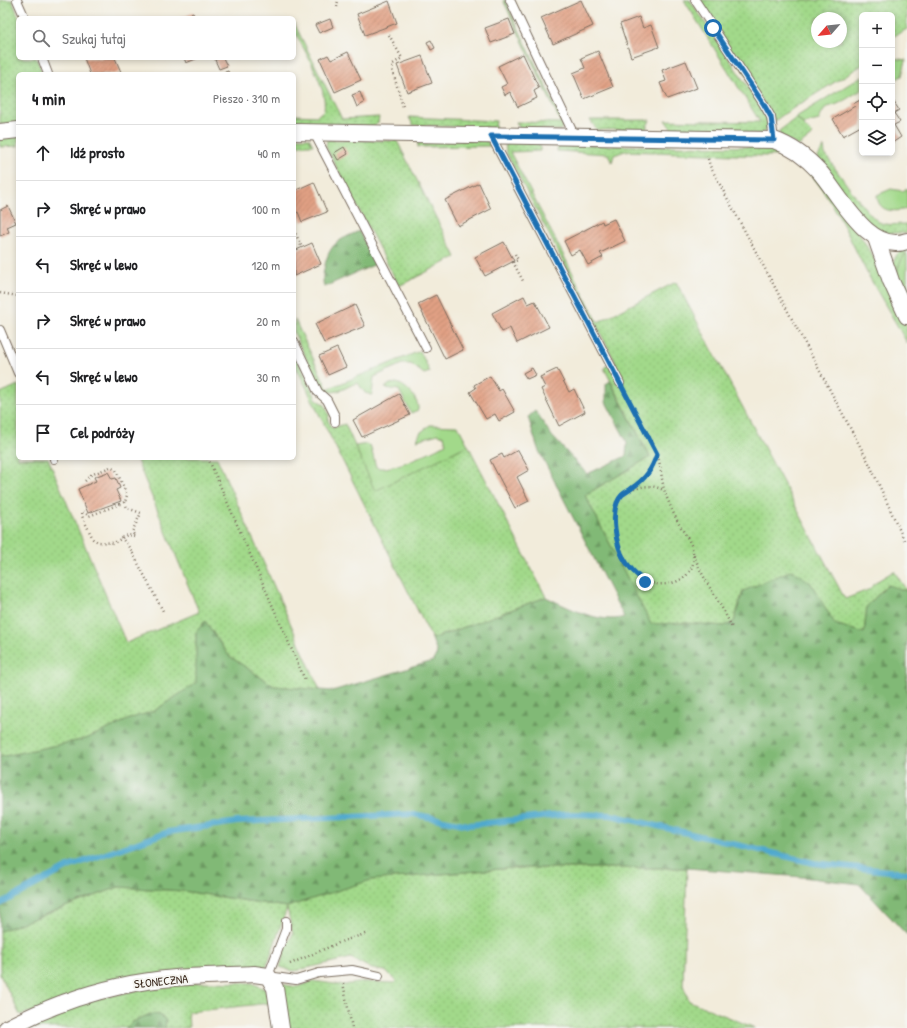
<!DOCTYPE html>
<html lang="pl">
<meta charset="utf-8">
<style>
body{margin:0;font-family:"Patrick Hand",sans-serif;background:#f2f2f2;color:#202124}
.controls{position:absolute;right:12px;top:12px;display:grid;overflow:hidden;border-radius:6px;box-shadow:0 2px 6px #0003}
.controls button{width:36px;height:36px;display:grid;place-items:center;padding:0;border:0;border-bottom:1px solid #e0e0e0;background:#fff;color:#202124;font:20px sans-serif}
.compass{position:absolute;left:811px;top:12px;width:36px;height:36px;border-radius:50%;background:#fff;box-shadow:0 2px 6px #0003;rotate:242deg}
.stop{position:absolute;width:12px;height:12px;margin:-9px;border:3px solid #1f6fb2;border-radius:50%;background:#fff}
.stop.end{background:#1f6fb2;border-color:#fff;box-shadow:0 1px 4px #0008}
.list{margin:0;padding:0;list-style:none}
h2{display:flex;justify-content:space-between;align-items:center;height:52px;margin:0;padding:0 16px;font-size:17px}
h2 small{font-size:13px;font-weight:400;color:#757577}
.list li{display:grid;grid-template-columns:26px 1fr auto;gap:12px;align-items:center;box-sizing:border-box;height:56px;padding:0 16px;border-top:1px solid #e0e0e0}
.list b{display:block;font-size:15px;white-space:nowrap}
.list em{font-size:13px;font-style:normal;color:#757577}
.icon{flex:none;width:22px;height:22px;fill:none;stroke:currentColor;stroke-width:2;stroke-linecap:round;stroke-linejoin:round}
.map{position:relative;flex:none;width:907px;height:1028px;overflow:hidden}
.search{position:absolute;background:#fff;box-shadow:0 2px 6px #0003;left:16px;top:16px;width:280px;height:44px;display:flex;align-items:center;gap:10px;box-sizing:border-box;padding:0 14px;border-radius:6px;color:#757577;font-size:15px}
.panel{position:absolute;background:#fff;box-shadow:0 2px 6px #0003;left:16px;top:72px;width:280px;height:388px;border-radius:6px}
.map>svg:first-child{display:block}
.grass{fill:url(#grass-dots);stroke:#6e8254;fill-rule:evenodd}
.forest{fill:url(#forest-firs);stroke:#5e724a}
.green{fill:#a2d98a;stroke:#6e8254}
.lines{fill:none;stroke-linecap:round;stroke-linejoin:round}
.stream{stroke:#50a9cd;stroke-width:6}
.building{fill:url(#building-hatch)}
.lane-casing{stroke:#7b6e60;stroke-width:10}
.street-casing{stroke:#7b6e60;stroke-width:18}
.path{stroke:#7b6e60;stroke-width:2.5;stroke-dasharray:1 3;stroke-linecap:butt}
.lane{stroke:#fff;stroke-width:8}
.street{stroke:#fff;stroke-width:16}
.route{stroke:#1f6fb2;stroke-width:5}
.labels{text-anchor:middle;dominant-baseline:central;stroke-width:4;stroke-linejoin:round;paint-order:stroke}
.street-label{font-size:12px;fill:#3b2a1e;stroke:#f6f6f2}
</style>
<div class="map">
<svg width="907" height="1028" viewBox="0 0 907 1028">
<defs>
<pattern id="grass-dots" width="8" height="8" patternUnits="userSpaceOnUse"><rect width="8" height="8" fill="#a2d98a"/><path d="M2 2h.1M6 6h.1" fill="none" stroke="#8cba77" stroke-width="1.8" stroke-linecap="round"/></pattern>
<pattern id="forest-firs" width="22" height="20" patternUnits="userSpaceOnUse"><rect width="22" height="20" fill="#81b976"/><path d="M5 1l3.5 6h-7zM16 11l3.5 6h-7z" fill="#6b9760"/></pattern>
<pattern id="building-hatch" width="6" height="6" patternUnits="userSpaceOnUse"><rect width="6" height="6" fill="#e1a084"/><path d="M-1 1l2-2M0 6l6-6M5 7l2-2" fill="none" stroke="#b8836b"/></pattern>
</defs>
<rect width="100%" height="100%" fill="#f6f6f2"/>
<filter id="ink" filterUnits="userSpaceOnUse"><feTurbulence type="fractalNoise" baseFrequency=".025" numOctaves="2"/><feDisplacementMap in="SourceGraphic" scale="8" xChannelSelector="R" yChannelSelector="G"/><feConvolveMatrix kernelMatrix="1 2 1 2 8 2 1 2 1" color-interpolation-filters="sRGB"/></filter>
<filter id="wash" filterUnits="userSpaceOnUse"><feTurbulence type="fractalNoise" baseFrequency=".012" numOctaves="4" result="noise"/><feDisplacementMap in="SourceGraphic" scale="16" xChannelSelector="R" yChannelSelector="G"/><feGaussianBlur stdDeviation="0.9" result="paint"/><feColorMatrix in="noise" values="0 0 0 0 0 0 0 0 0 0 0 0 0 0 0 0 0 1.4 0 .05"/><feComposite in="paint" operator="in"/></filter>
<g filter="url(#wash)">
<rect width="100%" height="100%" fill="#f2ecdb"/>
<g class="grass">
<polygon points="0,0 12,0 19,18 18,58 36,58 43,74 18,74 18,123 0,125"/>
<polygon points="503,0 505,0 563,122 562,128 560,130 520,129 516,122 561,123"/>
<polygon points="684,0 690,0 757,101 767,118 769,127 762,134 673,131 665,120 760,122"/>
<path d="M699,0H907V29L892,37V15H862V65L784,114L775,121ZM817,18H841V42H817Z"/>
<path d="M294,23L342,119L379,117L378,123L374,126L294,125V115L317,116L324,110C328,87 304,51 294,30Z"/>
<polygon points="409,117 496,121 495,128 413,125"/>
<polygon points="796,118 813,135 798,146 780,135 779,131"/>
<polygon points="590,120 650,120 646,129 597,130"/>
<polygon points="18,136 18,146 0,147 0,138"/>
<polygon points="294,138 309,138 313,145 294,145"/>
<polygon points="327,140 397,141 456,257 399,286 326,147"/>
<polygon points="418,140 487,140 490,146 418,147"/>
<polygon points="505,140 540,143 540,151 510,152 598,322 676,282 845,599 868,590 879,580 894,571 907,591 887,585 867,606 864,633 835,625 810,582 743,591 734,622 724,626 686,623 651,625 585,495 650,457 604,368 606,366 615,367 615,361 506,152"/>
<path d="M558,145L776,147L791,152L815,175L863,240L876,262L907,325V343C894,319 879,295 866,271C850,240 825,179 795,161C785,154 774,156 763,156L625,151L614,155L612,162L608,154L557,151Z"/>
<path d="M824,147L825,154C836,169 866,214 879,222C887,226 899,224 907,224V233H884L867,223L820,162L818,157Z"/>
<path d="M907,247C907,256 896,264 896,277C890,265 894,253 907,247Z"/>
<polygon points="295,320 329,392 320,388 294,333"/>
<polygon points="294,352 317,400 325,405 329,415 328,420 332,428 345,424 375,490 468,445 546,597 432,639 318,412 294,362"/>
<polygon points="18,385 18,458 48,458 126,643 199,612 136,458 217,458 320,690 274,686 229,656 205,621 196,633 197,683 154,711 132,718 86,739 0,757 0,393"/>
<polygon points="512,868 687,868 683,985 689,1001 755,1028 286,1028 280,984 297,987 313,981 342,985 365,982 395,983 396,980 385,971 372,969 351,958 294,971 280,967 286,946 293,934 287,908 266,968 192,971 20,1015 0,974 0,931 119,887 183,891 287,907 370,880"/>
<polygon points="205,982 252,983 265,989 271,1003 188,1012 189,1028 165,1028 166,1020 160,1015 132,1022 126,1028 21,1028 69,1005 156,986"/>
</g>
<g class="forest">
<path d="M359,231L376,264L324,287C322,279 323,273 325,265C330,243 339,240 359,231Z"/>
<path d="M610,381L650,457L585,495L651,624L686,623L724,626L734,622L743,591L792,570L810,582L835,624L864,633L867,606L888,585L907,591V935L859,884L802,877L687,868H512L371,880L287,907L183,891L119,887L0,931V757L86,739L132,718L154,711L196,683V632L205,621L229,656L274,686L332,691L433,661L437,653L432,639L546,597C567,607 601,625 624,617L538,449L528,417L535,411L552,436L587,474L626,456L627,442L606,402V384Z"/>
<polygon points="150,1014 160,1015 166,1020 165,1028 126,1028 132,1022"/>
</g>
<g class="green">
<polygon points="892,58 906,60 902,76 896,79 892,74"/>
<path d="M862,76V90C855,93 849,98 843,101C829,110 827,101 819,120L803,124L796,117Z"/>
<path d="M907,188V209C894,212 878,213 877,195L891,189L903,191Z"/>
<path d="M906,253L907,255V300C897,279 892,273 906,253Z"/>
<path d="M420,351L430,372L424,374L411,364H402L374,377L372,395L365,393L358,383C345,386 344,392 329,392L327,389Z"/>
<path d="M397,383C407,386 419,399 418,410L411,413L399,390L385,388L390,384Z"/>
<path d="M430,425L458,426L468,445L375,491L355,446L367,444L371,448L376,467C390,473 431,451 446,444L444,436L438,434L417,440L420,433Z"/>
</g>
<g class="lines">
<polyline class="stream" points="0,904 68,867 168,832 237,822 413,814 469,825 569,814 611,815 814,863 907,873"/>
</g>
<g id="blocks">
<g class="building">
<polygon points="581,0 593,26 553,44 541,18"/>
<polygon points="389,1 397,23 365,35 357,14"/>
<polygon points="193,13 195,18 181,18"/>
<polygon points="639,17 643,28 651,25 659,47 631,57 620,24"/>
<polygon points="330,19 333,27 319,33 315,25"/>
<polygon points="509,19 515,34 491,43 485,28"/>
<polygon points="431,40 435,48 431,50 427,42"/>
<polygon points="598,51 613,87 584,99 573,73 585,68 581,58"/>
<polygon points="348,52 361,80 335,92 320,59 328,55 331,60"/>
<polygon points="523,54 539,88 534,91 537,98 518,107 510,92 505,95 501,87 507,84 498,66"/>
<polygon points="422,56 432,83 407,92 397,65"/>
<polygon points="84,58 115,58 121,72 115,74 90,74"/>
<polygon points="184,58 198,58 186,63"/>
<polygon points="219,58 223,58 227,66 219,69 215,60"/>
<polygon points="686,61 697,88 667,99 660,83 666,81 662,70"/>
<polygon points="228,71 229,74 219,74"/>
<polygon points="360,92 364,103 357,107 352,95"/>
<polygon points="862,99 862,128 861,126 843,136 833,119 855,106 853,104"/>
<polygon points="892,99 899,110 894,113 900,122 894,125 901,137 892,143"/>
<polygon points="344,147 348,154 338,160 334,153"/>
<polygon points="314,182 327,212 302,222 298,212 294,214 294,191"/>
<polygon points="479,183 491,209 458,226 445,200"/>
<polygon points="8,206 16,223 7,227 9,232 0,236 0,210"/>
<polygon points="614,219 625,241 600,253 603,257 588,265 580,250 571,255 564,241 602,221 603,224"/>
<polygon points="504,242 514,261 485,276 475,257"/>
<polygon points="312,243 321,264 294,276 294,251"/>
<polygon points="436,295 463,350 445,359 418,304"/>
<polygon points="524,296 528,304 535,301 549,327 517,343 510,328 502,332 492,313"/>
<polygon points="355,305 365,326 324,343 315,324"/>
<polygon points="337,348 346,367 328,375 319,356"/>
<polygon points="532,368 536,375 527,379 523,373"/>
<polygon points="557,369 569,392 574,389 585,412 559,426 541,389 545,387 540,377"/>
<polygon points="490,376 499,391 502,389 515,412 499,421 495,414 486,419 470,392 476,388 474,385"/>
<polygon points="399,394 410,415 362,437 353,420"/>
<polygon points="518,450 529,470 517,477 529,501 515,508 490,460 502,454 504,458"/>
<polygon points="108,472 112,479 116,478 120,488 116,490 121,501 88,513 78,489 96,481 94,477"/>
</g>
</g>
</g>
<g filter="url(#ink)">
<use href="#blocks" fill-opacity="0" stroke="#7b6e60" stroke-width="1"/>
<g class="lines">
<defs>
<g id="lane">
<polyline points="17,0 25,18"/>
<polyline points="510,0 575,137"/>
<polyline points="695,0 763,103 771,117 774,140"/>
<polyline points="42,58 48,74"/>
<polyline points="314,133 426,348"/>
<polyline points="491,136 620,383"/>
<polyline points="0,330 18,373"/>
<polyline points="294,342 318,392 327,400 335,416 335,422"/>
<polyline points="54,458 54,459"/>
<polyline points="286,921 286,929 268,976 296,980 319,973 352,970 379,976"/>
</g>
<g id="street">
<polyline points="0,132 18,130"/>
<path d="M294,132L774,140C793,147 806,157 819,171C840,195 869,255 907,241"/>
<polyline points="876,238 891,281 907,316"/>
<path d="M7,1028C43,1009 80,995 121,986C164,976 210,976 254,974L268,976L275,988L281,1028"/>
</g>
</defs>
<use href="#lane" class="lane-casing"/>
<use href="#street" class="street-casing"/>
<g class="path">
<polyline points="337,7 338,0"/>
<polyline points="389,35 402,58 393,64 392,69 403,107"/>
<polyline points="707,155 710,166 869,463 905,542"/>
<polyline points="294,230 302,248"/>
<polyline points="515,254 518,260 513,262 523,281"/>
<polyline points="0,293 18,296"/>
<path d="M626,395C636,414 648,433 657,454C662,468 661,484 667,498C670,505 673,513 677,520C682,531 691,540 693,552C699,584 655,594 635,574C620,559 605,513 622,495C626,491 633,489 638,488C648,485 655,486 664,490"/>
<polyline points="208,458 305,680"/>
<polyline points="85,481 91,475 110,467 116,470 127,495 125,502"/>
<path d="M632,489C645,478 652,471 657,455"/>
<polygon points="125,502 127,508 141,513 132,532 135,536 127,535 114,543 98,542 93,539 82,516 82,511 89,516"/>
<polyline points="121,537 131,550 164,613"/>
<path d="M694,555C703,581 721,602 732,628"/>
<polyline points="290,964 343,941 368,933"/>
<polyline points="343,983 352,1028"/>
</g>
<use href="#lane" class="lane"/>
<use href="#street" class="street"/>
</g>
</g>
<g class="lines" filter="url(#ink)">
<path class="route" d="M645,582C638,576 631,570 626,562C616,548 608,509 622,495C625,492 629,491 632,488C645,479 652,470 657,454L491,136L774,140L771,117L763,103L713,28"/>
</g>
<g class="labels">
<g class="street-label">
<text transform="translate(161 981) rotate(-6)">SŁONECZNA</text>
</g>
</g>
</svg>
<div class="controls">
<button>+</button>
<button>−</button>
<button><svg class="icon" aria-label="locate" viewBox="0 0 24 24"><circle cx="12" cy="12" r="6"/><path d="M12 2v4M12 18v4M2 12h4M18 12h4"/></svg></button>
<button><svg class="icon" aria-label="layers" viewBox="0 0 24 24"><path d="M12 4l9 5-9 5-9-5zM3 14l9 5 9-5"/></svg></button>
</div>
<svg class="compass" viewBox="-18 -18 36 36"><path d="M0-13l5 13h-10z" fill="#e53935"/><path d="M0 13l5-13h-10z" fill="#757577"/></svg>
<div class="stop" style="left:713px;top:28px"></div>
<div class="stop end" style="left:645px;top:582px"></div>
<div class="search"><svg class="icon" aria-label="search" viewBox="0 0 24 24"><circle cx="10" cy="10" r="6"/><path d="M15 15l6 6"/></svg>Szukaj tutaj</div>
<section class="panel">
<h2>4 min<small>Pieszo · 310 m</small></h2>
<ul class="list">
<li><svg class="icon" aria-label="ahead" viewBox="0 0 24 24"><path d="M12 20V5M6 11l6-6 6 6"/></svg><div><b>Idź prosto</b></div><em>40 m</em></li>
<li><svg class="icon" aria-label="right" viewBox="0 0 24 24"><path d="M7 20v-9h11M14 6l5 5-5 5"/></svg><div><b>Skręć w prawo</b></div><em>100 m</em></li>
<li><svg class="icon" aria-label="left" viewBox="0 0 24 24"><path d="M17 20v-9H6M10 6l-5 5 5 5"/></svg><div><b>Skręć w lewo</b></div><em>120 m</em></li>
<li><svg class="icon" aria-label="right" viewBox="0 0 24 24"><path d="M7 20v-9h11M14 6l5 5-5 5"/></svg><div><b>Skręć w prawo</b></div><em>20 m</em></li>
<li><svg class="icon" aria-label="left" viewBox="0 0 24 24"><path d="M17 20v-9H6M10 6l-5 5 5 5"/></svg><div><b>Skręć w lewo</b></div><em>30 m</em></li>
<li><svg class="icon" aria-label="arrive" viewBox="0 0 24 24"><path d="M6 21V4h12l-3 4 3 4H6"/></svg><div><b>Cel podróży</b></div></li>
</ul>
</section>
</div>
